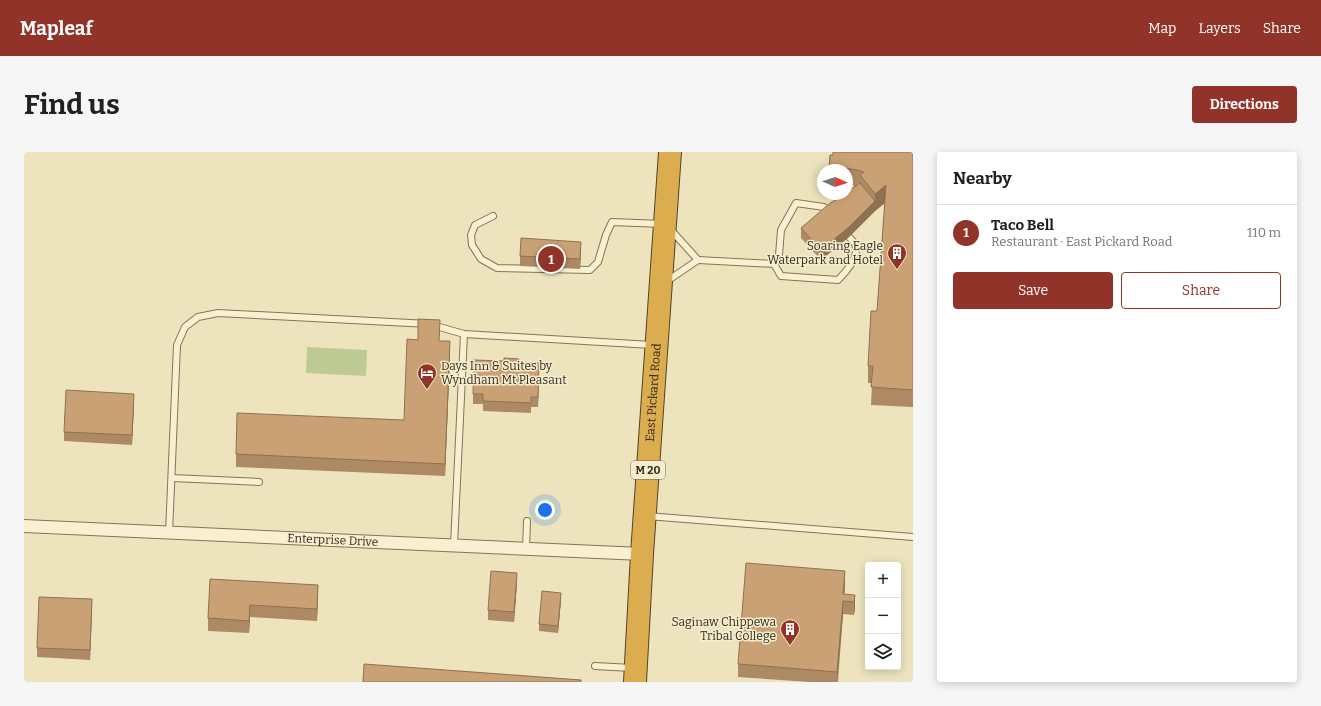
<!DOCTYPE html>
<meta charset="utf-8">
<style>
body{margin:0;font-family:Bitter,serif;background:#f6f6f6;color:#202124}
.controls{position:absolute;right:12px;bottom:12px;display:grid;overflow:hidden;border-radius:4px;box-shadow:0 2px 10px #0003}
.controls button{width:36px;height:36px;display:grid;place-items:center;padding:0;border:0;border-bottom:1px solid #e0e0e0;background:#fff;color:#202124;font:20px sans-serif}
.compass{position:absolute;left:793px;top:12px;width:36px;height:36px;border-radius:50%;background:#fff;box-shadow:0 2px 10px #0003;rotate:93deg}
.you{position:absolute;left:521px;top:358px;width:14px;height:14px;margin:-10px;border:3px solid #fff;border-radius:50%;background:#1a73e8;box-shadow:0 0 0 6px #1a73e833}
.badge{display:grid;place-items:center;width:26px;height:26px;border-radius:50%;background:#923329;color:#fff;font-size:13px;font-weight:700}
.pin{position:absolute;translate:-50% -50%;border:2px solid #fff;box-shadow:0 1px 4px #0006}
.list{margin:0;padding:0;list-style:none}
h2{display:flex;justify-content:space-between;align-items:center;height:52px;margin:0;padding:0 16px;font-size:17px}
h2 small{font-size:13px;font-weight:400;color:#757577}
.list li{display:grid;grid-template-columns:26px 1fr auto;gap:12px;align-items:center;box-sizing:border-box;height:56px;padding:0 16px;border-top:1px solid #e0e0e0}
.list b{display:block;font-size:15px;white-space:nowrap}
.list p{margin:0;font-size:13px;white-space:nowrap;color:#757577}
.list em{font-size:13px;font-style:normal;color:#757577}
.actions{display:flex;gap:8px;padding:12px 16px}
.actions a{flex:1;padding:9px 0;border:1px solid #923329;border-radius:4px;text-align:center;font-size:14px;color:#923329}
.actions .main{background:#923329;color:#fff}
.icon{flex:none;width:22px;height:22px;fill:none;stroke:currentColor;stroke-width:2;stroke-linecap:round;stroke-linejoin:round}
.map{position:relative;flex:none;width:889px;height:530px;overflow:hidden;border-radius:4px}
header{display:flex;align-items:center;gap:24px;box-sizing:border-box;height:56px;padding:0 20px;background:#923329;color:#fff}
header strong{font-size:19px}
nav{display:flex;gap:22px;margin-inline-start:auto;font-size:14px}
.intro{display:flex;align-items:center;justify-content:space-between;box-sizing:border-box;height:96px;padding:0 24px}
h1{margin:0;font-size:28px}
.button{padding:10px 18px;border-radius:4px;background:#923329;color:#fff;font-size:14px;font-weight:700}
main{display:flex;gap:24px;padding:0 24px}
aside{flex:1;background:#fff;border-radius:4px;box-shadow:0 2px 10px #0003}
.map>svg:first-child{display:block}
.green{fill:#beca93}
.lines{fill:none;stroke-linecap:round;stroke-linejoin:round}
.lane-casing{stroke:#847457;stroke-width:8}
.street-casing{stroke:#847457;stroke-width:14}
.highway-casing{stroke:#52422c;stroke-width:24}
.lane{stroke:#f8f0d1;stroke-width:6}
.street{stroke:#f8f0d1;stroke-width:12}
.highway{stroke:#dcad4f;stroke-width:22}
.wall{fill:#ae8a64}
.shaded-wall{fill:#8d7151}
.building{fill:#caa174;stroke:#8d7151}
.labels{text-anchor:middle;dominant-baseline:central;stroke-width:3;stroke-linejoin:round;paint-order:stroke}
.shield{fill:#f4edce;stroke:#6e6451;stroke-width:1}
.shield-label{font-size:11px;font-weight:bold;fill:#342a1c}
.poi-label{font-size:12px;fill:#342a1c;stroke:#f4edce;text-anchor:end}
.street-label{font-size:12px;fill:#342a1c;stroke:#f4edce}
</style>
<header>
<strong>Mapleaf</strong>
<nav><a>Map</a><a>Layers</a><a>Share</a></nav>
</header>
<div class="intro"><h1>Find us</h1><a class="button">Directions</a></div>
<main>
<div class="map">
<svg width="889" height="530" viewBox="0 0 889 530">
<rect width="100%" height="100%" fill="#ede4be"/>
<polygon class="green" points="283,195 343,198 342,224 282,221"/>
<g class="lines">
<defs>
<g id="lane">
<polyline points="469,64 451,73 447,83 448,93 457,107 473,116 566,118 574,110 582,83 588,70 638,72"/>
<path d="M674,108L750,112L757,124L814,128C822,120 836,105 831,92C830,90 827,87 825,85"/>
<polyline points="750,112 755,103 757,78 772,51 800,55 805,62"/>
<polyline points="643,129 674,108 647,78"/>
<polyline points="148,326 235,330"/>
<polyline points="623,364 889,385"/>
<polyline points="145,381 153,193 161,175 174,165 194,161 405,172 440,182 628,193"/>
<polyline points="430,393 440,182"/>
<polyline points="502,397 503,369"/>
<polyline points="571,514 608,516"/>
</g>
<g id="street">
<path id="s1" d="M0,374L618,402"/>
</g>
<g id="highway">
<path id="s2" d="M611,530L618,402L646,0"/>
</g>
</defs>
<use href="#lane" class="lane-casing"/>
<use href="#street" class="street-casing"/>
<use href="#highway" class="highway-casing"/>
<use href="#lane" class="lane"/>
<use href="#street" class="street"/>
<use href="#highway" class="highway"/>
</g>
<g class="wall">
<polygon points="889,0 889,255 847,253 848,231 844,231 844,214 853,159 861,51 851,59 825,85 797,108 777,86 777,76 831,34 823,33 823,18 805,18 806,3"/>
<polygon points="557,100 556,117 496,114 496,104"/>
<polygon points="415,189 426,202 421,324 212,315 212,302 380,268"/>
<polygon points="495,210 515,220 514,255 507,255 507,261 459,259 459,252 449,252 449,242"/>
<polygon points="110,252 108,293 40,289 40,280"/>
<polygon points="186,427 294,446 293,469 226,465 225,481 184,479 184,466"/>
<polygon points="493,431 490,470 464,468 464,458"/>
<polygon points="821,432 820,443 831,443 831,456 830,463 819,462 814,530 785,530 714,525 714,512"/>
<polygon points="537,448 534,481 515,479 515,472"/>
<polygon points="68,457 66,508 13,505 13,496"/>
</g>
<g class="shaded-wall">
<polygon points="862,33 862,50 851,59 825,85 797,108 797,98 851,49 851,42"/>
<polygon points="557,90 557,100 556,117 556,107"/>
<polygon points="426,189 426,202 421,324 421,312"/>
<polygon points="515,211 515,220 514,255 514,245"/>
<polygon points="110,242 110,252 108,293 108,283"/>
<polygon points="821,419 821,432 820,450 819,442"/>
<polygon points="493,421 493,431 490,470 490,460"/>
<polygon points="294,433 294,446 293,469 293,457"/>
<polygon points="537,441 537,448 534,481 534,474"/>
<polygon points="831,443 831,456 830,463 830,450"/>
<polygon points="68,447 68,457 66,508 66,498"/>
<polygon points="819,449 819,462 813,530 813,520"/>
<polygon points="226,453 226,465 225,481 225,469"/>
</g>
<g class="building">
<polygon points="809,0 889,0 889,238 847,235 849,214 844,214 847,159 853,159 862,33 851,42 836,23 840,20 833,18 815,15 815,18 805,17 806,3 809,3"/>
<polygon points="836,31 851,49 825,75 797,98 777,76 805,52 820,42 823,42 823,40"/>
<polygon points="497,86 557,90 556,107 496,104"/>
<polygon points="394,167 416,168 415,189 426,189 421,312 212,302 213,261 380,268 383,187 394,188"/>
<polygon points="480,206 495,207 495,210 515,211 514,245 507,245 507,251 459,249 459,242 449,242 450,208 480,209"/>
<polygon points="42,238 110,242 108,283 40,280"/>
<polygon points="722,411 821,419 819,442 831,443 830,450 819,449 813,520 714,512"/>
<polygon points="467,419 493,421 490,460 464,458"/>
<polygon points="186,427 294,433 293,457 226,453 225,469 184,466"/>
<polygon points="518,439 537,441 534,474 515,472"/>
<polygon points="15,445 68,447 66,498 13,496"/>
<polygon points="340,512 557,528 557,530 339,530"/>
</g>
<defs>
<symbol id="building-pin" viewBox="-11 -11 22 30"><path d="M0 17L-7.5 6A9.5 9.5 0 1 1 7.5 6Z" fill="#923329" stroke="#f4edce"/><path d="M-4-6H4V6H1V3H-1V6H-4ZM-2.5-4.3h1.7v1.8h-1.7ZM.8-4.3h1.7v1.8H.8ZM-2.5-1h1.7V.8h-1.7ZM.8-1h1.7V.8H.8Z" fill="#fff"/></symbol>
<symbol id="hotel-pin" viewBox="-11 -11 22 30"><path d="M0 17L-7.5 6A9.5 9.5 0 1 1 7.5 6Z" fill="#923329" stroke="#f4edce"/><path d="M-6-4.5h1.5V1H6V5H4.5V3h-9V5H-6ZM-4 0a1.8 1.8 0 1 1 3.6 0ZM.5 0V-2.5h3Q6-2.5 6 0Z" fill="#fff"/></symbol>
</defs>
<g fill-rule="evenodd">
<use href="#building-pin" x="862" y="90" width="22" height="30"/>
<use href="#hotel-pin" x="392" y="210" width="22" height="30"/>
<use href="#building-pin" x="755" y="466" width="22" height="30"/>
</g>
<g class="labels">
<rect class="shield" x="607" y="309" width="34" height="18" rx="3"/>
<g class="shield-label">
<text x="624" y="318">M 20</text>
</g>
<g class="poi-label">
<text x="859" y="94">Soaring Eagle<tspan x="859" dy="14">Waterpark and Hotel</tspan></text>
<text x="417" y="214" text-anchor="start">Days Inn &amp; Suites by<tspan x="417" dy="14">Wyndham Mt Pleasant</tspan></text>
<text x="752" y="470">Saginaw Chippewa<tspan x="752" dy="14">Tribal College</tspan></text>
</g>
<g class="street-label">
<text stroke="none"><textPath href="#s2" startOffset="290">East Pickard Road</textPath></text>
<text stroke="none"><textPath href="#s1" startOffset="309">Enterprise Drive</textPath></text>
</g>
</g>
</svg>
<div class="controls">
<button>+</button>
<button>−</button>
<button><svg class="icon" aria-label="layers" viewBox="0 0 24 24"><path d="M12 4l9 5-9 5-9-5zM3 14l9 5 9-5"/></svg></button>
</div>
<svg class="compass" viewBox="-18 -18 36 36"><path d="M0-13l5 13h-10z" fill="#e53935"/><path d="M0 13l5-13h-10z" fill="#757577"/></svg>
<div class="you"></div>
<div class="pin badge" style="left:527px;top:107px">1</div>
</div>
<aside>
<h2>Nearby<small></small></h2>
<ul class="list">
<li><span class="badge">1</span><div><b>Taco Bell</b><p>Restaurant · East Pickard Road</p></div><em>110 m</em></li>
</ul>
<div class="actions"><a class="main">Save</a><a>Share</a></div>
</aside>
</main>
